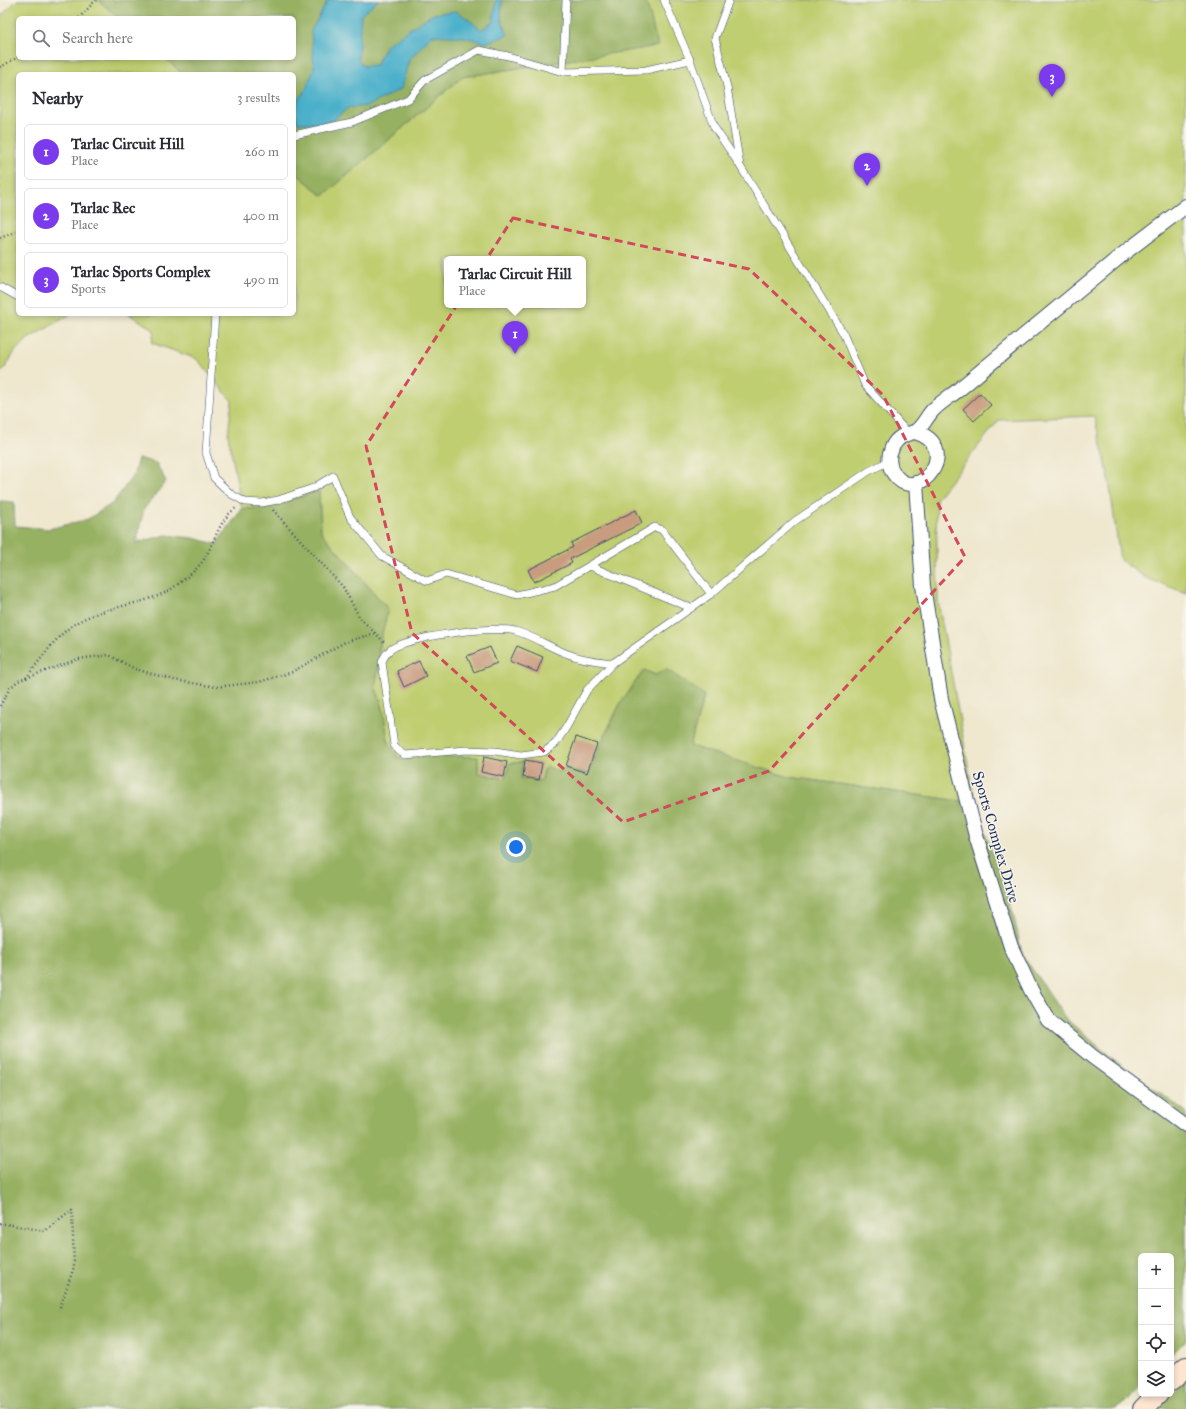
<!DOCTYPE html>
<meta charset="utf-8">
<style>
body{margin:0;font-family:"IM FELL Great Primer",serif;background:#f7f7f7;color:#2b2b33}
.controls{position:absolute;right:12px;bottom:12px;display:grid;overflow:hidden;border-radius:6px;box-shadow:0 2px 6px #0003}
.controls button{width:36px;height:36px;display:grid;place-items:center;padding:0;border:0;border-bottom:1px solid #e1e1e2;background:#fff;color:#2b2b33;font:20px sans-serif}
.you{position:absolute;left:516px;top:847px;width:14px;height:14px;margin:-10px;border:3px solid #fff;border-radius:50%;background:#1a73e8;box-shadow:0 0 0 6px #1a73e833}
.badge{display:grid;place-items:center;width:26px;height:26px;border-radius:50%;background:#7c3aed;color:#fff;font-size:13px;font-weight:700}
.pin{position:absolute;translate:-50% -33px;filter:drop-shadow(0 1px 2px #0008)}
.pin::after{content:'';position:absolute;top:21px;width:14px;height:12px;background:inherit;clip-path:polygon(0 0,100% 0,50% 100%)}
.popup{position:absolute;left:444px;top:256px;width:142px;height:52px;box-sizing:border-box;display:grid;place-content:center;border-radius:6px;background:#fff;filter:drop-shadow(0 1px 3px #0005);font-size:13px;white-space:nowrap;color:#7c7c81}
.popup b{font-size:15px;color:#2b2b33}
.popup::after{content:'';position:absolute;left:50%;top:100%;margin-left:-8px;border:8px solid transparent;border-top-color:#fff}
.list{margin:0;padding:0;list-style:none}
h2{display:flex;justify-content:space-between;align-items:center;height:52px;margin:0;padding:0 16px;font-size:17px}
h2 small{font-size:13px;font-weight:400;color:#7c7c81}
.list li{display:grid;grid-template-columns:26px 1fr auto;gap:12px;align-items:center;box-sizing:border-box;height:56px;margin:0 8px 8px;padding:0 8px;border:1px solid #e1e1e2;border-radius:6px}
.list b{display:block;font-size:15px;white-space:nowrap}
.list p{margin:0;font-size:13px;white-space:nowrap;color:#7c7c81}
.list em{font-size:13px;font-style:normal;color:#7c7c81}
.icon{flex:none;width:22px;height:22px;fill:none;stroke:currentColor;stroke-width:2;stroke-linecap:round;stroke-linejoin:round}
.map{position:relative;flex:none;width:1186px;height:1409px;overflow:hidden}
.search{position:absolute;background:#fff;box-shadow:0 2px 6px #0003;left:16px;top:16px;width:280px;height:44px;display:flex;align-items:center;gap:10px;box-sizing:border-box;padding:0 14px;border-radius:6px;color:#7c7c81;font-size:15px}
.panel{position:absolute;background:#fff;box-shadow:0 2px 6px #0003;left:16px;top:72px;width:280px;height:244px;border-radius:6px}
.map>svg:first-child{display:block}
.green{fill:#bfce70;stroke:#6d7e67;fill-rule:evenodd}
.forest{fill:#97b162;stroke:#597060}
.water{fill:#4bb0ca;stroke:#337094}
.building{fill:#c99c80}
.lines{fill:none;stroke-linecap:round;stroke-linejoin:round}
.lane-casing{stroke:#3b4b6f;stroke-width:8}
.street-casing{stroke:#3b4b6f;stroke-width:16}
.secondary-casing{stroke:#3b4b6f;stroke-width:22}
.path{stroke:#3b4b6f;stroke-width:2.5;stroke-dasharray:1 3;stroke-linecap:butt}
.lane{stroke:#fff;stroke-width:7}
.street{stroke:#fff;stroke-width:14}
.secondary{stroke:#fde5d0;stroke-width:20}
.marked{fill:none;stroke:#d1495b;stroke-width:3;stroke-dasharray:8 5;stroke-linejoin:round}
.labels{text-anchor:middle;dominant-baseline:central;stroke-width:3;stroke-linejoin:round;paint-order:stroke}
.street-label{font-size:15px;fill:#1b2f5e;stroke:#f7f3e8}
</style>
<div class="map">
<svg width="1186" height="1409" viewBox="0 0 1186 1409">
<rect width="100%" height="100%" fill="#f7f3e8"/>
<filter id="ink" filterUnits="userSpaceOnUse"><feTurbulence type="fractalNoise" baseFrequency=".025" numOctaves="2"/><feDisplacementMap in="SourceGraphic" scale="8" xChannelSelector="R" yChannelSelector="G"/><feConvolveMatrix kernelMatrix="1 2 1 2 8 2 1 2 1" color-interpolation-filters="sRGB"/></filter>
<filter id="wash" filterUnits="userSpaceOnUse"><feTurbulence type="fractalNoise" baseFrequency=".012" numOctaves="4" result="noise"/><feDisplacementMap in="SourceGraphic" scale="16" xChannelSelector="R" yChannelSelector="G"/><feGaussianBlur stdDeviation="0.9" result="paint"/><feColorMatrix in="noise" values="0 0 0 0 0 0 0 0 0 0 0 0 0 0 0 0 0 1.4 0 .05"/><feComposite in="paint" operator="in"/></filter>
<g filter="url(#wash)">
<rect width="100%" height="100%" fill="#efe7ce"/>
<g class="green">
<polygon points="17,0 98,0 119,18 18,18 18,58 165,58 183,74 18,74 18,314 71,314 28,339 16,350 3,371 0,371 0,17"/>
<path d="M646,0H1186V593L1146,578L1120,560L1108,473L1094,416L999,420L936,499L938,601L975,803L789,777L690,746L704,696L644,670L621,702L599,747L589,774L565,768L559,772L544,769L541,781L520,778L522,763H510L505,779L478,773V758H397L388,740L382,704L375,686L378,672L379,646L388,609L321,532L319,491L262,508L242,509L228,435L232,401L197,359L152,343L154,330L129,314H294V171L323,196L462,77L657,46ZM447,259H583V305H447Z"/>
</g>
<g class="forest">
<polygon points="98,0 646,0 658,46 462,77 323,196 294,171 294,74 183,74 165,58 294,58 294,18 119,18"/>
<polygon points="138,458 156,463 166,481 144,509 136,543 166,535 193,538 216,544 242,509 262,508 319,491 321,532 388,609 379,646 378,672 375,686 382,704 388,740 398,758 431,756 478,757 478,773 505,779 510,763 523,762 521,778 541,781 546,766 559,772 565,768 589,774 599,747 621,702 644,670 655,675 666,669 704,695 690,746 789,777 975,803 1013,913 1022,954 1066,1019 1122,1066 1186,1112 1186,1340 1171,1355 1171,1256 1141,1256 1141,1386 1123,1404 1116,1409 0,1409 0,501 14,502 15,526 49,529 88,519 113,503 134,474"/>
<polygon points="1186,1379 1186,1409 1157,1409"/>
</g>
<polygon class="water" points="328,0 379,0 361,15 358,59 363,66 376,65 386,45 411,28 433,14 456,11 468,19 481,30 493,22 496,0 502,0 501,19 508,35 485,43 465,37 432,35 409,60 401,89 367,106 348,108 332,121 318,123 298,123 294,112 294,107 306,89 314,69 311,31"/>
<g id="blocks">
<g class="building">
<polygon points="980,393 991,405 974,421 963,409"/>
<polygon points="636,510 642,523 570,559 572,563 534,582 528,570 573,547 571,543"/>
<polygon points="517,646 543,657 537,672 510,661"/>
<polygon points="490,647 497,663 474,672 467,656"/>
<polygon points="419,661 426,676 404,687 397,671"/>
<polygon points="576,737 597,744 587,773 566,766"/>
<polygon points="484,757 507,762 504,777 481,772"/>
<polygon points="525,760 542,763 539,780 523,777"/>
</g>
</g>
</g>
<g filter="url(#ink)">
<use href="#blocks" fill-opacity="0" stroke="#3b4b6f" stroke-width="1"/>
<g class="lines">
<defs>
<g id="lane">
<polyline points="664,0 690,60 714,127 739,164"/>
<polyline points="729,0 715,38 727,87 740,166 843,333 865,385 908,433"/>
<polyline points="563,72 566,0"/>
<polyline points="294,135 352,122 408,99 425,80 479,50 508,56 563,72 646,70 690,60"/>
<polyline points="0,287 18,297"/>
<polyline points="215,314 206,453 214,478 231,494 245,502 262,503 278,500 313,488 333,476 350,517 382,556 427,581 446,574 517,595 555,586 655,527 662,530 711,594"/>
<polyline points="590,566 691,608"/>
<path d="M613,663C597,661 583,660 568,654C550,648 534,636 515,631C495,625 405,637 390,650C386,653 384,657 382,662L394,745L399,751L405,755L466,750L495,751L521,755L544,752L556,743L567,726L587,690L613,663L711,594L795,521L869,471L889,461"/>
</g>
<g id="street">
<path d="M915,432C964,446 918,508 894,474C889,467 888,458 891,451C893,443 899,437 907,434C910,433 913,433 916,431C923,426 927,416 933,410C940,403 949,397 957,391L1123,254L1186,206"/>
<polyline points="916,483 923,586 941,699 976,836 1011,947 1031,990 1048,1020 1093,1057 1186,1125"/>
</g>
<g id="secondary">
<polyline points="1171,1381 1186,1367"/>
<polyline points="1143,1409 1158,1394"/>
</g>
</defs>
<use href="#lane" class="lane-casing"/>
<use href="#street" class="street-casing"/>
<use href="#secondary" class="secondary-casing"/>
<g class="path">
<polyline points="79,18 96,0"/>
<polyline points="0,67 18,57"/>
<polyline points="0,238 18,231"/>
<polyline points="273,510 343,587 360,618 385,643"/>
<path d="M26,678C41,659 57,634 78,622C104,607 135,606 162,594C171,590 180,583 187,577C194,572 202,563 206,556C215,540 220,519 236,508"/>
<polyline points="0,706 10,688 18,681 78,659 109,655 135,669 174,680 216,687 259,682 292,672 345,642 375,633"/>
<polyline points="0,1223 45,1231 72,1209 74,1267 59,1310"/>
</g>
<use href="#lane" class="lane"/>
<use href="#street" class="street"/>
<use href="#secondary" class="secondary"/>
</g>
</g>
<path class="marked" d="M513,218L749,269L883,395L965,557L769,771L623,822L412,633L366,446Z"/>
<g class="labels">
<g class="street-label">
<text transform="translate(996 837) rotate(74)">Sports Complex Drive</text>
</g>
</g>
</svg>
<div class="controls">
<button>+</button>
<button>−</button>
<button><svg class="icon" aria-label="locate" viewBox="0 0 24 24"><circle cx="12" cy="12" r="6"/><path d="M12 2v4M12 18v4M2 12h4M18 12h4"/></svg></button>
<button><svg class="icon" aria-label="layers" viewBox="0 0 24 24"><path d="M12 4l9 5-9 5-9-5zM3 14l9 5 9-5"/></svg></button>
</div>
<div class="you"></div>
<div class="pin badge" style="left:515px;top:354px">1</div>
<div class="popup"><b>Tarlac Circuit Hill</b>Place</div>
<div class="pin badge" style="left:867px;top:186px">2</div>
<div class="pin badge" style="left:1052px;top:97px">3</div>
<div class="search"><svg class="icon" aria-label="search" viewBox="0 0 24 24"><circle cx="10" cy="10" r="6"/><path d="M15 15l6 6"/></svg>Search here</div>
<section class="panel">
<h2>Nearby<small>3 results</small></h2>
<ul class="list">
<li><span class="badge">1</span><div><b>Tarlac Circuit Hill</b><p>Place</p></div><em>260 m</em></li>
<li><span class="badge">2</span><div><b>Tarlac Rec</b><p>Place</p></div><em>400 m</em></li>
<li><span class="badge">3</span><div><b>Tarlac Sports Complex</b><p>Sports</p></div><em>490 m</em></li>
</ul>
</section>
</div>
